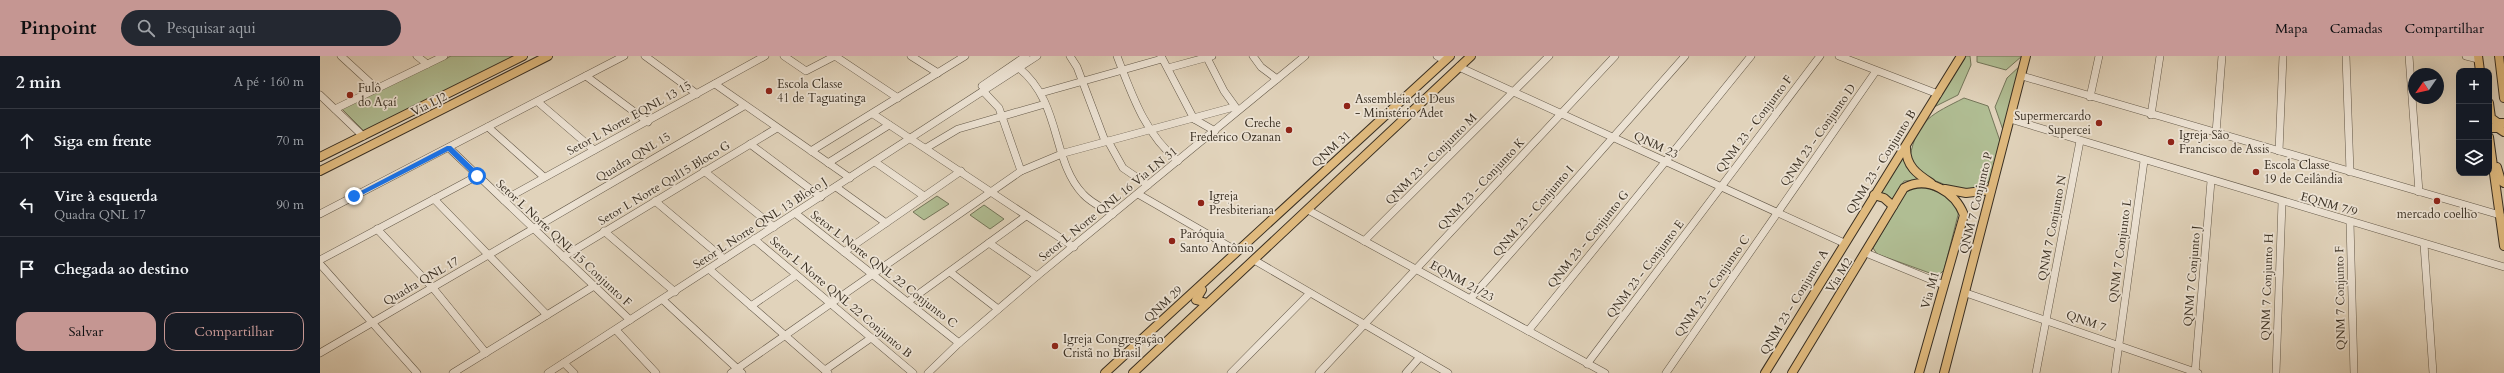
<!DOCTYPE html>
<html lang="pt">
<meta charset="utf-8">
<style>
body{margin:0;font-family:Cardo,serif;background:#242831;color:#f1f3f6}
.controls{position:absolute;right:12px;top:12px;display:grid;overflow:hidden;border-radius:8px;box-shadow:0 4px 16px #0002}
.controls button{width:36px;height:36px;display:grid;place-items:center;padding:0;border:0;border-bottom:1px solid #363941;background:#171b24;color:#f1f3f6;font:20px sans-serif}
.compass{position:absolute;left:2088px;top:12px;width:36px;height:36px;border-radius:50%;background:#171b24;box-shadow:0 4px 16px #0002;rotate:236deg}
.stop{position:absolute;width:12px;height:12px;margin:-9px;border:3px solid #1a73e8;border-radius:50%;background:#fff}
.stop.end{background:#1a73e8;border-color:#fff;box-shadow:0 1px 4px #0008}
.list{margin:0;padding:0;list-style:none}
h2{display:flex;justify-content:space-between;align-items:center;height:52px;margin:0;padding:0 16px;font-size:17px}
h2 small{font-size:13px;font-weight:400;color:#9ea1a6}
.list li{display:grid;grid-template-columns:26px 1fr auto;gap:12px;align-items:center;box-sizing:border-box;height:64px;padding:0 16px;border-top:1px solid #363941}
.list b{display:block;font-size:15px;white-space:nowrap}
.list p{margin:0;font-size:13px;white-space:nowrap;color:#9ea1a6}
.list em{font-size:13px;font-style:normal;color:#9ea1a6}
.actions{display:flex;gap:8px;padding:12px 16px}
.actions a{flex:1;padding:9px 0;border:1px solid #c59692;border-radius:12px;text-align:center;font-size:14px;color:#c59692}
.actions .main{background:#c59692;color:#111}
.icon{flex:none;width:22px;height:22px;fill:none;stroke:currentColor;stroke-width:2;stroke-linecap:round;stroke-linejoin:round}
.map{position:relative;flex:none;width:2184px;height:317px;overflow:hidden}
header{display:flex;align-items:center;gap:24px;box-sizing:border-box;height:56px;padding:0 20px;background:#c59692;color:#111}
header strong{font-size:19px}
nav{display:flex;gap:22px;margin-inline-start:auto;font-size:14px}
.search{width:280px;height:36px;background:#242831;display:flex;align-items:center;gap:10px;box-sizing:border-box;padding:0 14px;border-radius:22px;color:#9ea1a6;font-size:15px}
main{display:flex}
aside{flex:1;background:#171b24}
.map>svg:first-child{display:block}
.green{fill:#b0bd93;stroke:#74765a}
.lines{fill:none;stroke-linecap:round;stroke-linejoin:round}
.minor-casing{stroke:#635848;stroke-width:8}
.major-casing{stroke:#392f22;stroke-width:10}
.minor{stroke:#ece2d3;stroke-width:7}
.major{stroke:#e0ba7e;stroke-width:8}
.route{fill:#1a73e8}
.poi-dot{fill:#8f2418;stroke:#ece2d3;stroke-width:1.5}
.labels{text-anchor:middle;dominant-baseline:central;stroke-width:3.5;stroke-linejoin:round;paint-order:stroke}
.poi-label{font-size:12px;fill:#392f22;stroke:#ece2d3;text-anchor:start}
.street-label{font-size:12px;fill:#392f22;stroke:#ece2d3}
</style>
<header>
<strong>Pinpoint</strong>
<div class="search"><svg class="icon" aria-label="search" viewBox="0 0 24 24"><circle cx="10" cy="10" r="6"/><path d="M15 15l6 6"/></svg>Pesquisar aqui</div>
<nav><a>Mapa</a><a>Camadas</a><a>Compartilhar</a></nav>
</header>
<main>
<aside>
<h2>2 min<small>A pé · 160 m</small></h2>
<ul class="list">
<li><svg class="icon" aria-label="ahead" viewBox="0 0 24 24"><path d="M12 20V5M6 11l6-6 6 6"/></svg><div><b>Siga em frente</b></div><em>70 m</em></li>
<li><svg class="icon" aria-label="left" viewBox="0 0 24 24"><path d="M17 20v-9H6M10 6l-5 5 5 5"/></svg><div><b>Vire à esquerda</b><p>Quadra QNL 17</p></div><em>90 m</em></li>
<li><svg class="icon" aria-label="arrive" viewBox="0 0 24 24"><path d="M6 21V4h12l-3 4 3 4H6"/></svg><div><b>Chegada ao destino</b></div></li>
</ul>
<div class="actions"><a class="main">Salvar</a><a>Compartilhar</a></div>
</aside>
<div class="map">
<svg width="2184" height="317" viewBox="0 0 2184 317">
<rect width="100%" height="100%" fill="#e1d3bb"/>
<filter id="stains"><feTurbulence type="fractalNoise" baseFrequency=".005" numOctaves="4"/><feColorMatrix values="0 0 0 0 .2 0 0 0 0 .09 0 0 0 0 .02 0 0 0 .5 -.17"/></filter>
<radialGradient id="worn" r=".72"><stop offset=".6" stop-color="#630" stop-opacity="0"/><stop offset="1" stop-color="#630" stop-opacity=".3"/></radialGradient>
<g class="green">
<polygon points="131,0 197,0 45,76 22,53"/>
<polygon points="1646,0 1650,0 1651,9 1638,39 1614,51"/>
<polygon points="1657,0 1702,0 1686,14 1657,6"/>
<polygon points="1701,9 1683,74 1675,51 1687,22"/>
<path d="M1644,42L1668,50L1680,85L1670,124L1661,133L1650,135L1631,131L1611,123L1599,115L1590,101C1597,63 1613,58 1644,42Z"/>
<polygon points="1583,102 1589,114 1602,124 1584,125 1572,144 1561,137"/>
<polygon points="1604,130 1628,141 1639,155 1624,214 1618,220 1557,198 1553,192 1588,133"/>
<polygon points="617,140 629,148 604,164 593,156"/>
<polygon points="664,149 684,163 670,173 650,159"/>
</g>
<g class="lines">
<defs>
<g id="minor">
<polyline points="21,0 57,33"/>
<polyline points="97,0 107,8"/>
<polyline points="325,0 377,38"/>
<polyline points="464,0 486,15 515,0 578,42"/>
<polyline points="591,0 618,17"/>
<polyline points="750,0 757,11 785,85"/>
<path d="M797,0C812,39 825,78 858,105"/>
<polyline points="841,0 874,63"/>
<polyline points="886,0 904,35 917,53"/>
<polyline points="933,0 941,11 957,23"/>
<polyline points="1117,0 1125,4"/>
<polyline points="1519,0 1618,38"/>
<polyline points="2026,0 2030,116"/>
<polyline points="2089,0 2099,136"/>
<polyline points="2146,0 2158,3"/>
<polyline points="1139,11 1524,187"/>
<path d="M699,12C742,47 731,104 763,138C771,147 783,152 793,158"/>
<polyline points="848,12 892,0"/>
<polyline points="266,20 328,66"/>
<polyline points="1702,20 2180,159"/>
<polyline points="395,28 530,122"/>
<polyline points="666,33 662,30 706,0"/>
<polyline points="663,35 679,52 701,115"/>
<polyline points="721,37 842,3"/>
<polyline points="0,39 43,80"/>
<polyline points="1770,41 1779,0"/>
<polyline points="218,46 274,94"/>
<polyline points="15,53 124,0"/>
<polyline points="553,58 754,191"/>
<polyline points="1831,59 1840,0"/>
<polyline points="874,63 895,75"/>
<polyline points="1690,63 2184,211"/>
<polyline points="168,71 224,121"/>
<polyline points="1896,77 1902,0"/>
<polyline points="788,85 803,112 828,129"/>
<polyline points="430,88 501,141"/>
<polyline points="129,92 310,264"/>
<polyline points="606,92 638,73 725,48"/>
<polyline points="491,95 645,0"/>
<polyline points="1959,95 1963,0"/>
<polyline points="555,106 604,140"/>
<polyline points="508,107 569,69"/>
<polyline points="384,115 454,171"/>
<polyline points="516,131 566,167"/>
<polyline points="818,138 917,195"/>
<polyline points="114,143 227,259"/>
<polyline points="184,144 445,0"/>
<polyline points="335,145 404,203"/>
<polyline points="988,154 1285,317"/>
<polyline points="475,157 639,287"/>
<polyline points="0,158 304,0"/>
<polyline points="2030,166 2034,317"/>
<polyline points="57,173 113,232 166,297"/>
<polyline points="284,175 355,236"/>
<polyline points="434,183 593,317"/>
<polyline points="1044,185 1229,0"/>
<polyline points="669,187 717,220"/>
<polyline points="2104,188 2113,317"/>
<polyline points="524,196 641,115"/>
<polyline points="1546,197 1624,229"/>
<polyline points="243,201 457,72"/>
<polyline points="0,204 157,120"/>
<polyline points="934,204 1128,317"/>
<polyline points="0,208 97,317"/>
<polyline points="389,213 508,317"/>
<polyline points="630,216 678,253"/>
<polyline points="1646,237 1878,317"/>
<polyline points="1150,243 1365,0"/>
<polyline points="343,244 422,317"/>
<polyline points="589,245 706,160"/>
<polyline points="431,250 475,220"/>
<polyline points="296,274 336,317"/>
<polyline points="1208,275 1431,0"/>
<polyline points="0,297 424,50"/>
<polyline points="244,307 254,317"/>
<polyline points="1267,308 1500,0"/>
<polyline points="505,314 551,282"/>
<polyline points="133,317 274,230"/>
<polyline points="228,317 717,0"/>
<polyline points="411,317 701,115 744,97 914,51"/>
<polyline points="608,317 639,287 717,220 985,0"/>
<polyline points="911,317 989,238"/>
<polyline points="999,317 1295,0"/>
<polyline points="1086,317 1100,301"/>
<polyline points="1346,317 1556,15"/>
<polyline points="1716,317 1760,85"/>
<polyline points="1795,317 1824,105"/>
<polyline points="1875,317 1891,125"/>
<polyline points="1956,317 1962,146"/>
</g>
<g id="major">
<polyline points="2158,0 2160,15"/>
<polyline points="2179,0 2184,42"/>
<polyline points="2169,47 2171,62 2178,67 2184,67"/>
<polyline points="2169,72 2178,72 2184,76"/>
<polyline points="2169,81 2184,190"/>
<path d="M1586,92C1586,110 1597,118 1611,127"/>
<polyline points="0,101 203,0"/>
<polyline points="2177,111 2181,125 2184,127"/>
<polyline points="0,115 228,0"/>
<polyline points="1625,133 1646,137 1671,134"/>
<polyline points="1554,139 1564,142 1573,150"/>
<polyline points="882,234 876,244 887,247"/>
<polyline points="785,317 1130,0"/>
<polyline points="813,317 1151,0"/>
<polyline points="1445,317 1641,0"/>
<path d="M1472,317L1584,132C1608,119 1635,136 1644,159L1599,317"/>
<polyline points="1624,317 1706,0"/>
</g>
</defs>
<use href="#minor" class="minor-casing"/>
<use href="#major" class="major-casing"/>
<use href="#minor" class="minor"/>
<use href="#major" class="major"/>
</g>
<polygon class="route" points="127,90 131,90 160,118 160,121 155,121 128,95 36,142 31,140"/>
<g class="poi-dot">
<circle cx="449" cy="35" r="4"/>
<circle cx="30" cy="39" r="4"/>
<circle cx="1027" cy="50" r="4"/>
<circle cx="1779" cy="67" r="4"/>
<circle cx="969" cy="74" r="4"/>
<circle cx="1851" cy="86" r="4"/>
<circle cx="1936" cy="116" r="4"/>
<circle cx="2117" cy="145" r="4"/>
<circle cx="881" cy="147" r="4"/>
<circle cx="852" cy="185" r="4"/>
<circle cx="735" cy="290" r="4"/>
</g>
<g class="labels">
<g class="poi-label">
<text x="457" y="28">Escola Classe<tspan x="457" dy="14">41 de Taguatinga</tspan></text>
<text x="38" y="32">Fulô<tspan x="38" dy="14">do Açaí</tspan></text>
<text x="1035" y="43">Assembleia de Deus<tspan x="1035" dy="14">- Ministério Adet</tspan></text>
<text x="1771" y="60" text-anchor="end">Supermercardo<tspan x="1771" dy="14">Supercei</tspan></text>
<text x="961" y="67" text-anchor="end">Creche<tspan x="961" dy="14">Frederico Ozanan</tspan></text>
<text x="1859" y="79">Igreja São<tspan x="1859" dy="14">Francisco de Assis</tspan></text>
<text x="1944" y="109">Escola Classe<tspan x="1944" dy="14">19 de Ceilândia</tspan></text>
<text x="889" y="140">Igreja<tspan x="889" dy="14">Presbiteriana</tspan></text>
<text x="2117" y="158" text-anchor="middle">mercado coelho</text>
<text x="860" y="178">Paróquia<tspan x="860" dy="14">Santo Antônio</tspan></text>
<text x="743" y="283">Igreja Congregação<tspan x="743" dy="14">Cristã no Brasil</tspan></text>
</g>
<g class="street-label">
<text transform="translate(109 48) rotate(-27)">Via LJ2</text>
<text transform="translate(309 62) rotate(-29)">Setor L Norte EQNL 13 15</text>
<text transform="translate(1434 68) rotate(-53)">QNM 23 - Conjunto F</text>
<text transform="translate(1498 79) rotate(-55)">QNM 23 - Conjunto D</text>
<text transform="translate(1336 89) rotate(25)">QNM 23</text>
<text transform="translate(1011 93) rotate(-42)">QNM 31</text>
<text transform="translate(313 101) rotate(-31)">Quadra QNL 15</text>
<text transform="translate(1111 103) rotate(-45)">QNM 23 - Conjunto M</text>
<text transform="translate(1561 106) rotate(-58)">QNM 23 - Conjunto B</text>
<text transform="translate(344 127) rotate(-31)">Setor L Norte Qnl15 Bloco G</text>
<text transform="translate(1161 128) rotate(-47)">QNM 23 - Conjunto K</text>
<text transform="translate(1656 147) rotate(-76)">QNM 7 Conjunto P</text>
<text transform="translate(788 148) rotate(-39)">Setor L Norte QNL 16 Via LN 31</text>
<text transform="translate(2009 148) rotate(16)">EQNM 7/9</text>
<text transform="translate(1213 155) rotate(-49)">QNM 23 - Conjunto I</text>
<text transform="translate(440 167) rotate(-33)">Setor L Norte QNL 13 Bloco J</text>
<text transform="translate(1732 172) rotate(-79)">QNM 7 Conjunto N</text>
<text transform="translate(1268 183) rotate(-51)">QNM 23 - Conjunto G</text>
<text transform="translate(244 187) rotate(43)">Setor L Norte QNL 15 Conjunto F</text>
<text transform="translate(1800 195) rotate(-82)">QNM 7 Conjunto L</text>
<text transform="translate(564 213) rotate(38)">Setor L Norte QNL 22 Conjunto C</text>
<text transform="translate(1325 213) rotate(-53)">QNM 23 - Conjunto E</text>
<text transform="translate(1519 219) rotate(-58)">Via M2</text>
<text transform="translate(1872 220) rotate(-85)">QNM 7 Conjunto J</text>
<text transform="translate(101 225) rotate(-30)">Quadra QNL 17</text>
<text transform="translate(1142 225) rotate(29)">EQNM 21/23</text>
<text transform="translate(1392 230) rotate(-55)">QNM 23 - Conjunto C</text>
<text transform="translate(1947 231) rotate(-88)">QNM 7 Conjunto H</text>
<text transform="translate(1610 234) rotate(-74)">Via M1</text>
<text transform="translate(521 241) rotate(40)">Setor L Norte QNL 22 Conjunto B</text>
<text transform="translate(2020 242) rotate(-91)">QNM 7 Conjunto F</text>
<text transform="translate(1474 246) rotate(-59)">QNM 23 - Conjunto A</text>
<text transform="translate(843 248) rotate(-43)">QNM 29</text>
<text transform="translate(1766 265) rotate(19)">QNM 7</text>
</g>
</g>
<rect width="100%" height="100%" filter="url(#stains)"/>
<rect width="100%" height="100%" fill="url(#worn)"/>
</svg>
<div class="controls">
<button>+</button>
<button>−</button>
<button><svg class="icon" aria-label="layers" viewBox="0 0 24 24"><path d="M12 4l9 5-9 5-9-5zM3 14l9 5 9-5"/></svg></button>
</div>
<svg class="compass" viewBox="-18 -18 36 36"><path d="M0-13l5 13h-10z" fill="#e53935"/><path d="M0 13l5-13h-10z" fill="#9ea1a6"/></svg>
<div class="stop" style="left:157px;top:120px"></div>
<div class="stop end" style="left:34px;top:140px"></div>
</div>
</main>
